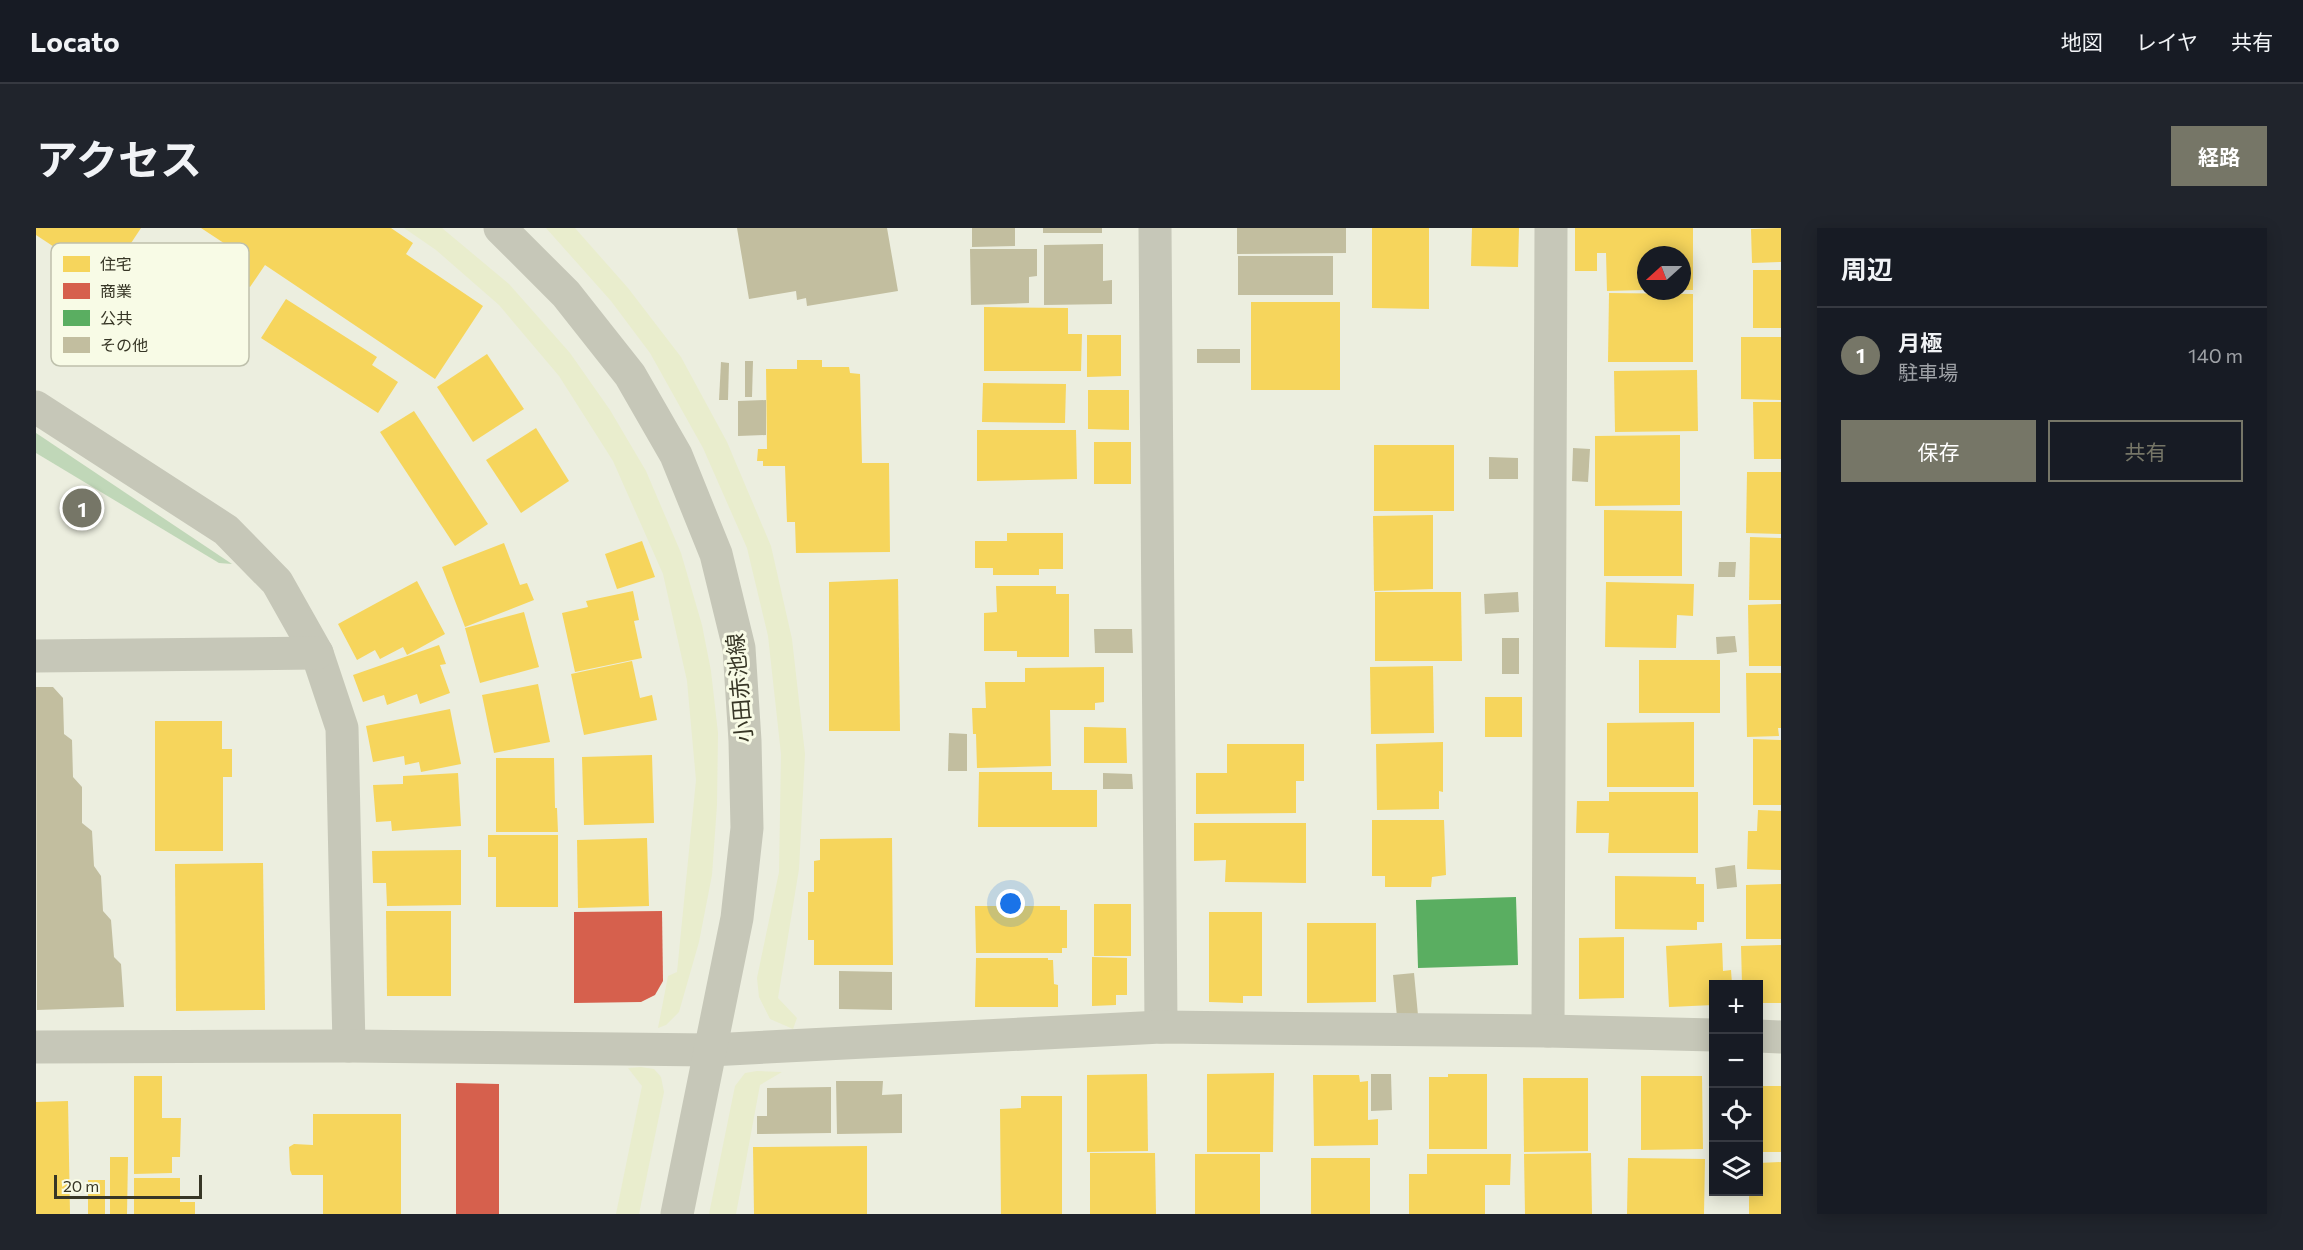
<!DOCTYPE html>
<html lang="ja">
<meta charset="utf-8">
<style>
body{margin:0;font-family:Commissioner,"Noto Sans JP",sans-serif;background:#20242c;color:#f1f3f6}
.controls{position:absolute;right:18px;bottom:18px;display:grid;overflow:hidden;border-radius:0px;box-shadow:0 3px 15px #0003}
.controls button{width:54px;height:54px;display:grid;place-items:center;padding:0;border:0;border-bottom:2px solid #363941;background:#171b24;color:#f1f3f6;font:30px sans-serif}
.compass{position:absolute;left:1601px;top:18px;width:54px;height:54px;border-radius:50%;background:#171b24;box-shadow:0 3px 15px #0003;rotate:249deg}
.scale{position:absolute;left:18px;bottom:15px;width:148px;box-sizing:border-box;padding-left:6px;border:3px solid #373626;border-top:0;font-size:16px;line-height:21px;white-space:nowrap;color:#373626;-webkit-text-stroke:4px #f8fbe6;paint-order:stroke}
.you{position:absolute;left:975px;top:676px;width:21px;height:21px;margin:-15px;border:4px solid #fff;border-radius:50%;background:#1a73e8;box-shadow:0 0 0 9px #1a73e833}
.badge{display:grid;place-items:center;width:39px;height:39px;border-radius:50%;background:#767667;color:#fff;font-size:20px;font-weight:700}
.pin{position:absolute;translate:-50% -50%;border:3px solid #fff;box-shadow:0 2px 6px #0006}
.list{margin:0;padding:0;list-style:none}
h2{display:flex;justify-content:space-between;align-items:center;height:78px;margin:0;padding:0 24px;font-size:26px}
h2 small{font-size:20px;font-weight:400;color:#9ea1a6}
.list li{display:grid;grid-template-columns:39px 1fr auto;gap:18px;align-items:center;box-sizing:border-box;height:96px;padding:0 24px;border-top:2px solid #363941}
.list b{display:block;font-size:22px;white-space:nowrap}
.list p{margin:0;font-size:20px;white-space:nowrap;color:#9ea1a6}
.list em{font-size:20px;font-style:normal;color:#9ea1a6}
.actions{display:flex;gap:12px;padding:18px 24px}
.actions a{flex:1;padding:14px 0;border:2px solid #767667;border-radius:0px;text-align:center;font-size:21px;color:#767667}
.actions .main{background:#767667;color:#fff}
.icon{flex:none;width:33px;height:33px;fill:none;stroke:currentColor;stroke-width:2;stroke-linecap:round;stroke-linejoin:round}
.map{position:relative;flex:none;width:1745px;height:986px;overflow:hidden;border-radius:0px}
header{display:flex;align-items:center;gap:36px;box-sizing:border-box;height:84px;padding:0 30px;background:#171b24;border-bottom:2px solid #363941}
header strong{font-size:28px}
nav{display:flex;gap:33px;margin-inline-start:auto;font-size:21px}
.intro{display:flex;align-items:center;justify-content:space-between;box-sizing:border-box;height:144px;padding:0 36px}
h1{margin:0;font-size:42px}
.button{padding:15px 27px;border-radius:0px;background:#767667;color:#fff;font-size:21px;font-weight:700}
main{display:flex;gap:36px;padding:0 36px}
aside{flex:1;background:#171b24;border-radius:0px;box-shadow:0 3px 15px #0003}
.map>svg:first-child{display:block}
.green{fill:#c0d7b8}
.plaza{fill:#e9edcd}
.homes{fill:#f6d55c}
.shops{fill:#d6604d}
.public{fill:#5aae61}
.building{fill:#c2be9f}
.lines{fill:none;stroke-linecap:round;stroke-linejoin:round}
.minor{stroke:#c6c7b8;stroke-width:33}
.tertiary{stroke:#c6c7b8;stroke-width:33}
.labels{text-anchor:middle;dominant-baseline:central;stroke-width:6;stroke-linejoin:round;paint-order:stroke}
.street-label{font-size:22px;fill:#373626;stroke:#f8fbe6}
.key{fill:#f8fbe6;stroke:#bec0ac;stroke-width:1.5}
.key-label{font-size:16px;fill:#373626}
</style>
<header>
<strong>Locato</strong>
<nav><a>地図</a><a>レイヤ</a><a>共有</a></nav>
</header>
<div class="intro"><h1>アクセス</h1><a class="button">経路</a></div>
<main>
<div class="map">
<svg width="1745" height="986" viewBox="0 0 1745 986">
<rect width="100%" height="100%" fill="#eceedf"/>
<polygon class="green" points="0,205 196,336 183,335 0,225"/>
<g class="plaza">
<polygon points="368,0 406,0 473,56 534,125 574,182 610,243 645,325 666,397 675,443 682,505 681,577 676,647 663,714 643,784 630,797 622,800 632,748 641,744 660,552 651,453 627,346 577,233 523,148 463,77 400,22"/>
<polygon points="510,0 539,0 592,60 645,129 691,214 735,318 756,411 769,526 763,641 742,770 761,790 757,801 734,791 723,769 721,750 743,644 745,526 732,408 711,320 667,220 614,125 575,73"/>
<polygon points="605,839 618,841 625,849 628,864 603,986 580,986 606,858 592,840"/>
<polygon points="721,843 746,844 724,857 700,986 673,986 699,858 709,845"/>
</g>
<g class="homes">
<polygon points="0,0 105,0 70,53 0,7"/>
<polygon points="165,0 355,0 377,15 370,26 447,78 399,151 229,37 214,59 196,47 209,29"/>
<polygon points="1336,0 1393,0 1393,81 1336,80"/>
<polygon points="1436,0 1483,0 1482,39 1435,38"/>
<polygon points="1539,0 1657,0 1657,62 1646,62 1646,27 1610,27 1610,62 1571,63 1570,25 1561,25 1561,43 1539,43"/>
<polygon points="1745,0 1745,34 1716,35 1715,1"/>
<rect x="1717" y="42" width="28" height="58"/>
<polygon points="1573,65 1657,66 1657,134 1572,134"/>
<polygon points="250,71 341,129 336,137 362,154 342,185 225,110"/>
<rect x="1215" y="74" width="89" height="88"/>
<polygon points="948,79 1032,80 1032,106 1046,106 1045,143 948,143"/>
<polygon points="1051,107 1085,107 1085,148 1051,149"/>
<polygon points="1705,109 1745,109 1745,172 1705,171"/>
<polygon points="451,126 488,181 437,214 401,159"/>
<polygon points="761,132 786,132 786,139 813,139 814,145 824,146 826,235 853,235 854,324 760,325 759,294 751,294 749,238 727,238 727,233 721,233 722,221 731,221 730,141 761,141"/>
<polygon points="1661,142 1662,203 1579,204 1578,143"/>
<polygon points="947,155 1030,156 1029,195 946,194"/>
<polygon points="1052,162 1093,162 1093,202 1052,201"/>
<polygon points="1717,174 1745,174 1745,231 1718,231"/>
<polygon points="378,183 452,296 419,318 344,204"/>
<polygon points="500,200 533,253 485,285 450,232"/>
<polygon points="941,202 1040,202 1041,251 941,253"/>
<polygon points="1644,207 1644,277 1559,278 1559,208"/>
<rect x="1058" y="214" width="37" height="42"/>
<rect x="1338" y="217" width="80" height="66"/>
<polygon points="1711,244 1745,244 1745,306 1710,305"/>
<polygon points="1568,282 1646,283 1646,348 1568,348"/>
<polygon points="1397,287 1397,361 1338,363 1337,288"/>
<polygon points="971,305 1027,305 1027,341 1003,341 1003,347 957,347 957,340 939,340 939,313 971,313"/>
<polygon points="1714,309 1745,310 1745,372 1713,372"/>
<polygon points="606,313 619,349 581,361 569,326"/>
<polygon points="468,315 484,357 491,355 498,372 429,399 406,339"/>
<polygon points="862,351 864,503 793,503 793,354"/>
<polygon points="381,353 409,406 371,427 367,419 344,431 339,422 321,432 302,396"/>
<polygon points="1570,354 1658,356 1657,388 1641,387 1640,420 1569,419"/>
<polygon points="960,358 1020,358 1020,366 1033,366 1033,429 981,429 981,423 948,423 948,385 961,384"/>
<polygon points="597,363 603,392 598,393 606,430 539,444 526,385 552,379 550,373"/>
<polygon points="1339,364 1425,364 1426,433 1339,433"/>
<polygon points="1745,376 1745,438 1713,438 1712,377"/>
<polygon points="488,384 503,439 444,455 429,400"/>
<polygon points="403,417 410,436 404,437 414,465 384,476 381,466 351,477 348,467 327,474 317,447"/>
<rect x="1603" y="432" width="81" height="53"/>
<polygon points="596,433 604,470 616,467 621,492 548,507 535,446"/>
<polygon points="1397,438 1398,505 1335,506 1334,439"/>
<polygon points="1068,439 1068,474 1059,475 1059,482 1014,482 1015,538 941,540 940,506 937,506 936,480 950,480 949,454 989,454 989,440"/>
<polygon points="1710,445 1745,445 1745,500 1742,500 1743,508 1711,509"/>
<polygon points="502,456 514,514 458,525 446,467"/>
<rect x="1449" y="469" width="37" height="40"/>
<polygon points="414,481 425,536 385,544 383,534 369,537 368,528 337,534 330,498"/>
<polygon points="119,493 186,493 186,521 196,521 196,549 187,549 187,623 119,623"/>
<polygon points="1658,494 1658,559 1571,559 1571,495"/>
<polygon points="1048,499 1090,500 1091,535 1048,535"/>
<polygon points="1717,511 1745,512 1745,577 1717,577"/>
<polygon points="1407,514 1407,564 1403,563 1403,581 1341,582 1340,516"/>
<polygon points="1191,516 1268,516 1268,553 1260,553 1260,585 1160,586 1160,545 1191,545"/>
<polygon points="616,527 618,595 548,597 546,529"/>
<polygon points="460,530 518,530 519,580 521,580 522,604 460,604"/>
<polygon points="943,544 1016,544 1016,562 1061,562 1061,599 942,599"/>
<polygon points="422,545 425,598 356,603 355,593 340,594 337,557 367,556 367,548"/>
<polygon points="1573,564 1662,564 1662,625 1572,625 1573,605 1540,605 1541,573 1573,573"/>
<polygon points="1722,582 1745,583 1745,642 1711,641 1712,603 1721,603"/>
<polygon points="1336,592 1408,592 1410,647 1396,649 1395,659 1349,659 1349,648 1336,648"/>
<polygon points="1158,595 1270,595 1270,655 1189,654 1190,632 1158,633"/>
<polygon points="452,607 522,607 522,679 460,679 460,629 452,629"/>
<polygon points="611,610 613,678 542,680 541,612"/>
<polygon points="856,610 857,737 778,737 778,712 772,712 772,664 778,664 778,633 784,632 784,611"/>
<polygon points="425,622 425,677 351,678 350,655 337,655 336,623"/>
<polygon points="227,635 229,782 140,783 139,636"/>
<polygon points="1579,648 1660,649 1660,656 1668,656 1668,694 1661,694 1661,702 1579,701"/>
<polygon points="1745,656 1745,711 1710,711 1710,657"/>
<rect x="1058" y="676" width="37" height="52"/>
<polygon points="939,678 1024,678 1024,682 1031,682 1031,720 1026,720 1026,725 940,725"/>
<polygon points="350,683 415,683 415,768 351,768"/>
<polygon points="1173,684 1226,684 1226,768 1207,768 1207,775 1173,774"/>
<polygon points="1271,695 1340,695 1340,774 1271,775"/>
<polygon points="1588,709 1588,770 1543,771 1543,710"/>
<polygon points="1686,715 1687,743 1695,742 1696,756 1678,756 1678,777 1633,779 1630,718"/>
<polygon points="1745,717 1745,775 1722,775 1722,756 1706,756 1705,718"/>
<polygon points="1056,729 1091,730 1091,767 1080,767 1080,777 1056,778"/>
<polygon points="940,730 1012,730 1012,732 1017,732 1018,756 1022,757 1022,779 939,779"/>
<polygon points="1238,845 1237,924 1171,924 1171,846"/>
<polygon points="1111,846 1112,923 1051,924 1051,847"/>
<polygon points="1412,846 1451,846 1451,921 1393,921 1393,849 1412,849"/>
<polygon points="1277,847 1323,847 1324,854 1332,853 1332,892 1342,891 1342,917 1278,918"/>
<polygon points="98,848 126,848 126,890 145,890 144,929 136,929 136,945 98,946"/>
<polygon points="1605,848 1666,848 1667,921 1605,922"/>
<polygon points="1487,850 1552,850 1552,923 1488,924"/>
<rect x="1722" y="858" width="23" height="66"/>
<polygon points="985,868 1026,868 1026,986 965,986 964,881 985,880"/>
<polygon points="32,873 34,986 0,986 0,874"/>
<polygon points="277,886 365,886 365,986 287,986 287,947 256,947 254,942 253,919 258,916 277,917"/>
<polygon points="831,918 831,986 718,986 717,919"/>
<polygon points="1054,925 1119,925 1120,986 1054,986"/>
<polygon points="1555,925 1556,986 1489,986 1488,926"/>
<rect x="1159" y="926" width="65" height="60"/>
<polygon points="1391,926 1475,926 1474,957 1449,957 1449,986 1373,986 1373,946 1391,946"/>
<polygon points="74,929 92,929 91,986 74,986"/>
<rect x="1275" y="930" width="59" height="56"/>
<polygon points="1592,930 1669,931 1668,986 1591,986"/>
<polygon points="1745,934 1745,986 1713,986 1713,964 1722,964 1722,935"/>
<polygon points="98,950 144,950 144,974 159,974 159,986 98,986"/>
<rect x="52" y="952" width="17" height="34"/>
</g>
<g class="shops">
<polygon points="626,683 627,753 619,767 605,774 538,775 538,684"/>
<polygon points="420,855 463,856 463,986 420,986"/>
</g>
<polygon class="public" points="1480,669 1482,737 1382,740 1380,672"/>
<g class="building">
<polygon points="701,0 851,0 862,63 771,78 770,70 761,72 760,63 713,71"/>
<polygon points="936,0 979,0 979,18 936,19"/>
<rect x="1007" y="0" width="59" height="5"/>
<polygon points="1201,0 1310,0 1310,25 1201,26"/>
<polygon points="1067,16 1067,53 1076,52 1076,76 1008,77 1008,17"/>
<polygon points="934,21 1001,21 1001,48 993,49 993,75 935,77"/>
<rect x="1202" y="28" width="95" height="39"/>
<rect x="1161" y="121" width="43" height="14"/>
<polygon points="709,133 717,133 716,169 709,169"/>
<polygon points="685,134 693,135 692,172 683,172"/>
<polygon points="730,172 730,207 702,208 702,173"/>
<polygon points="1537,220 1554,221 1552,254 1536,253"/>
<polygon points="1453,229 1482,230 1482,251 1453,251"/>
<polygon points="1683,334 1700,334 1699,349 1682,349"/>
<polygon points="1482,364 1483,384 1449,386 1448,366"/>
<polygon points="1058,401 1096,401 1097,425 1059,425"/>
<polygon points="1699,408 1701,424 1681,426 1680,409"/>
<rect x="1466" y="410" width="17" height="36"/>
<polygon points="0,459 17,459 27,470 28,506 36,512 37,549 46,559 46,595 56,603 58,638 65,648 67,683 75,692 78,729 85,736 88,779 1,782"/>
<polygon points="913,505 931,506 931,543 912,543"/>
<polygon points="1067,545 1096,546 1097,561 1067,561"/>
<polygon points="1699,637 1701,659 1681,661 1679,640"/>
<polygon points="803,743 856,744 856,782 803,781"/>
<polygon points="1378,745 1382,787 1361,789 1357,747"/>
<polygon points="1335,846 1355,846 1356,882 1335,883"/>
<polygon points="800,853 847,853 846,867 866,866 866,905 801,906"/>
<polygon points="795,859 795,905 721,906 721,888 731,888 731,860"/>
</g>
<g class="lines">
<g class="minor">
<polyline points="1119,0 1125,799"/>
<polyline points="0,179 190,302 241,354 281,425 306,500 313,818"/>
<polyline points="0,428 281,425"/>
<polyline points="1512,803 1515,0"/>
<polyline points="1722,808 1745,809"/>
<polyline points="0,819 313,818 674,822 1125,799 1512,803 1678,807"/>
</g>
<polyline class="tertiary" points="464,0 530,66 594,147 640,227 680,326 703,420 709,513 711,600 701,690 641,986"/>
</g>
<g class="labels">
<g class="street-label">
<text transform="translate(703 460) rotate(-95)">小田赤池線</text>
</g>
</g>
<rect x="15" y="15" width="198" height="123" rx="9" class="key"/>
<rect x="27" y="28" width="27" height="16" fill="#f6d55c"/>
<rect x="27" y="55" width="27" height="16" fill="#d6604d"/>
<rect x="27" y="82" width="27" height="16" fill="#5aae61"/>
<rect x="27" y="109" width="27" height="16" fill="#c2be9f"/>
<g class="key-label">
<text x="64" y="42">住宅</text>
<text x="64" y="69">商業</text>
<text x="64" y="96">公共</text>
<text x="64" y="123">その他</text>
</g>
</svg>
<div class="controls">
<button>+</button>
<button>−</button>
<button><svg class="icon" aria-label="locate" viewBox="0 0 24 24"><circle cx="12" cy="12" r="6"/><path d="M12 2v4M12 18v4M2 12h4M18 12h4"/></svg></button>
<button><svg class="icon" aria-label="layers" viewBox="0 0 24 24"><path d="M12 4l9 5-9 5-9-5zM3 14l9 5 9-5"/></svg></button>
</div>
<svg class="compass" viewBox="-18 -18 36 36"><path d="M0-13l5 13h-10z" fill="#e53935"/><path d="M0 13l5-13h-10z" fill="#9ea1a6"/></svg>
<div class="scale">20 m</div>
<div class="you"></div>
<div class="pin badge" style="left:46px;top:280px">1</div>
</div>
<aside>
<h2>周辺<small></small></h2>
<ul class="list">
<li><span class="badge">1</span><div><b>月極</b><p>駐車場</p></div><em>140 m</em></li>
</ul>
<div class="actions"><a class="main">保存</a><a>共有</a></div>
</aside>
</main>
